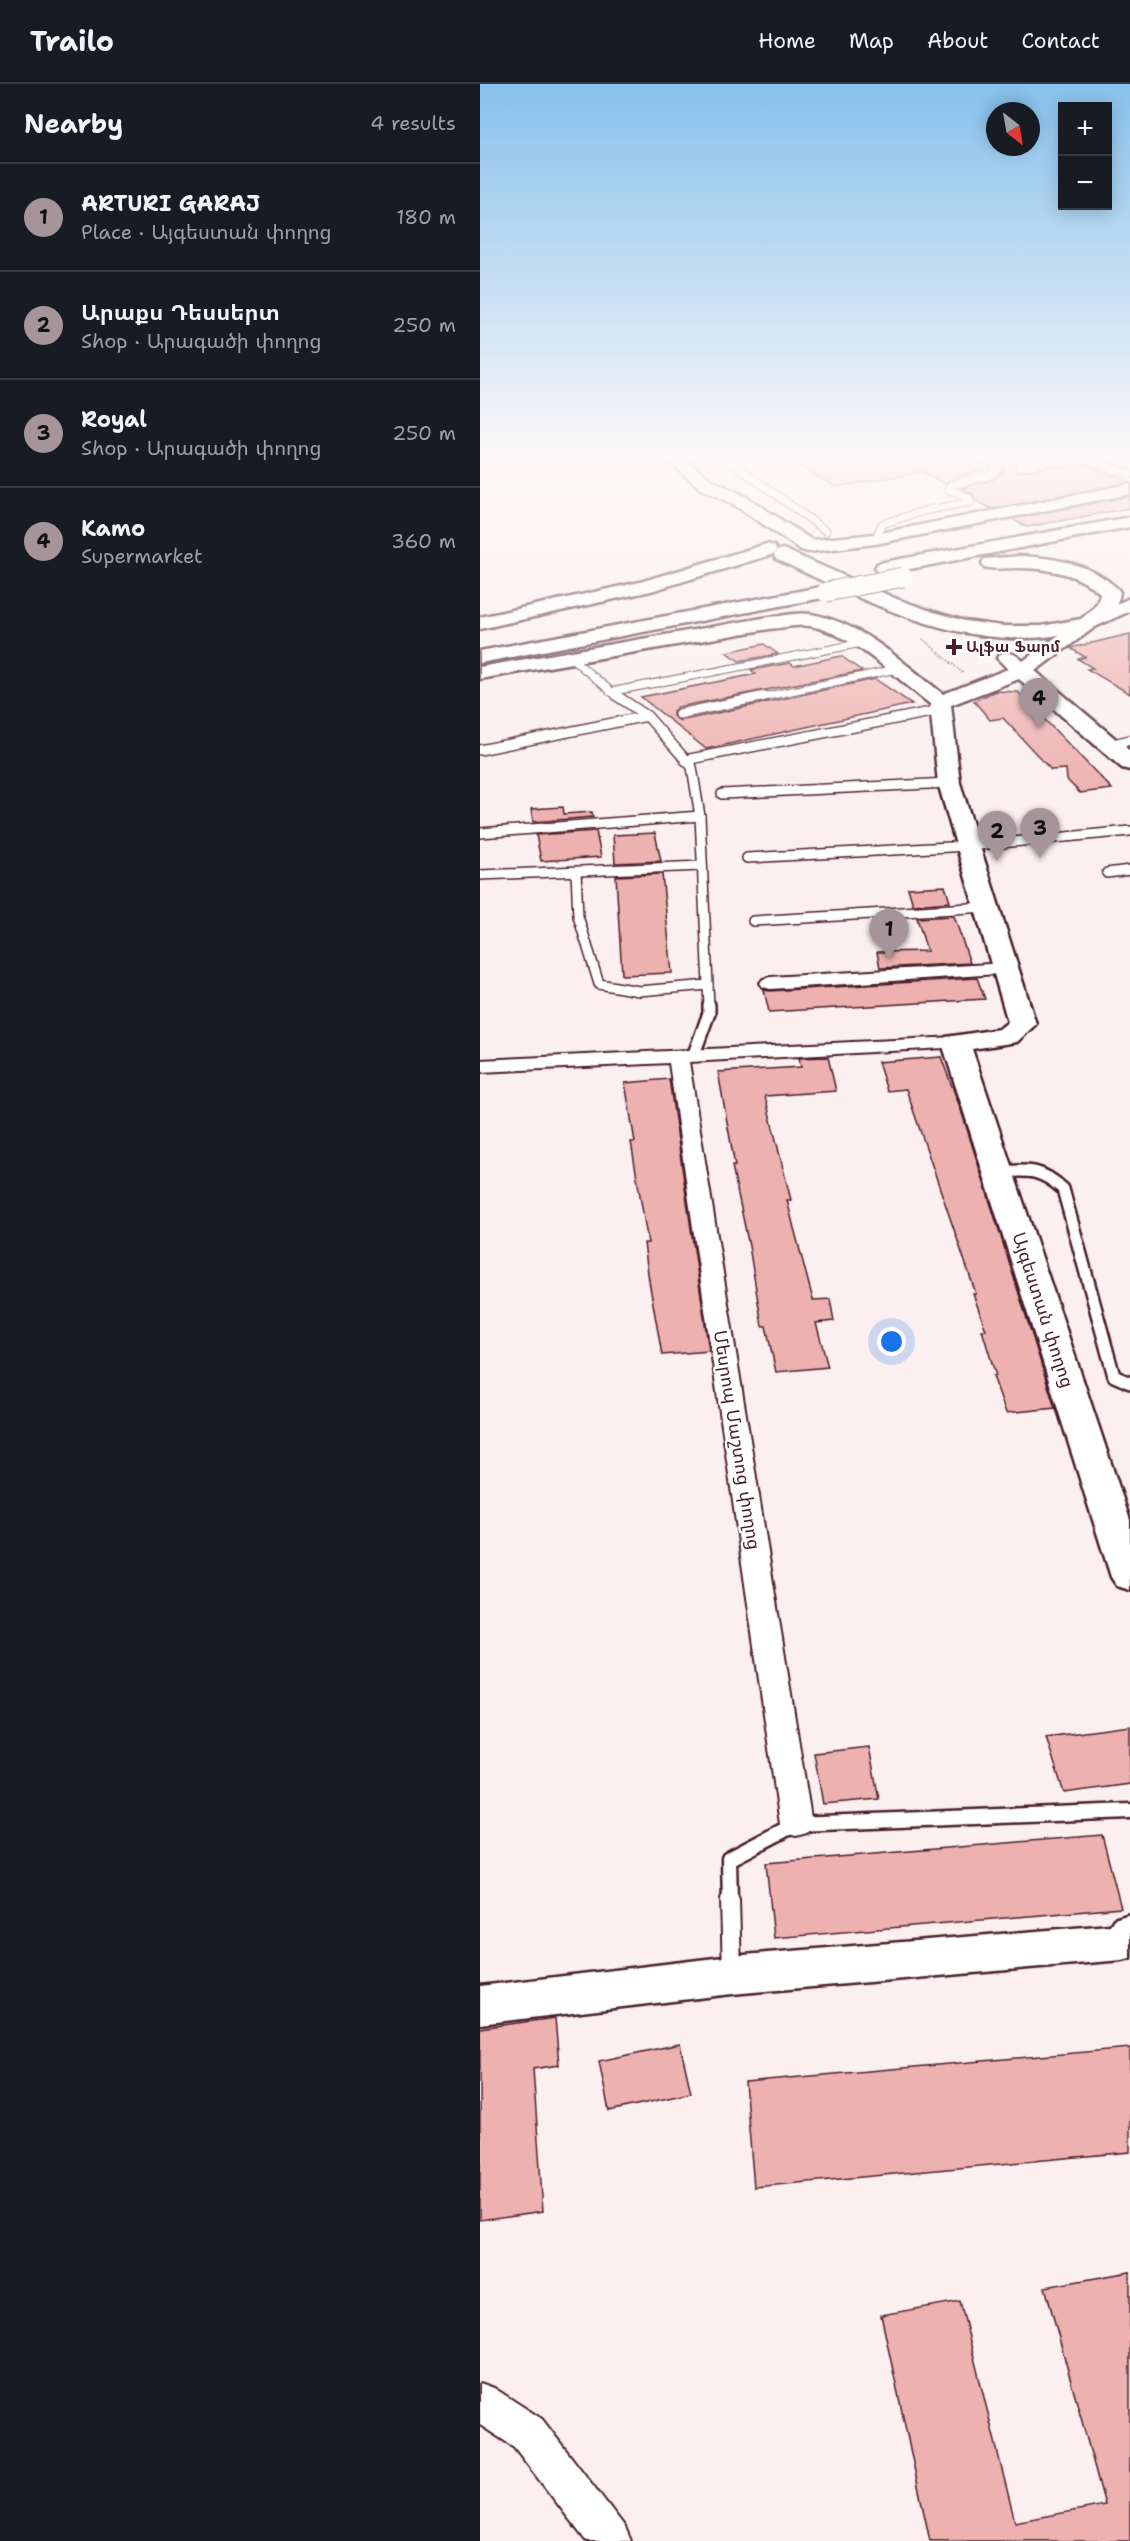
<!DOCTYPE html>
<meta charset="utf-8">
<style>
body{margin:0;font-family:"Shantell Sans","Noto Sans Armenian",sans-serif;background:#20242c;color:#f1f3f6}
.controls{position:absolute;right:18px;top:18px;display:grid;overflow:hidden;border-radius:0px;box-shadow:0 3px 15px #0003}
.controls button{width:54px;height:54px;display:grid;place-items:center;padding:0;border:0;border-bottom:2px solid #363941;background:#171b24;color:#f1f3f6;font:30px sans-serif}
.compass{position:absolute;left:506px;top:18px;width:54px;height:54px;border-radius:50%;background:#171b24;box-shadow:0 3px 15px #0003;rotate:149deg}
.you{position:absolute;left:412px;top:1258px;width:21px;height:21px;margin:-15px;border:4px solid #fff;border-radius:50%;background:#1a73e8;box-shadow:0 0 0 9px #1a73e833}
.badge{display:grid;place-items:center;width:39px;height:39px;border-radius:50%;background:#a6949b;color:#111;font-size:20px;font-weight:700}
.pin{position:absolute;translate:-50% -50px;filter:drop-shadow(0 2px 3px #0008)}
.pin::after{content:'';position:absolute;top:32px;width:21px;height:18px;background:inherit;clip-path:polygon(0 0,100% 0,50% 100%)}
.list{margin:0;padding:0;list-style:none}
h2{display:flex;justify-content:space-between;align-items:center;height:78px;margin:0;padding:0 24px;font-size:26px}
h2 small{font-size:20px;font-weight:400;color:#9ea1a6}
.list li{display:grid;grid-template-columns:39px 1fr auto;gap:18px;align-items:center;box-sizing:border-box;height:108px;padding:0 24px;border-top:2px solid #363941}
.list b{display:block;font-size:22px;white-space:nowrap}
.list p{margin:0;font-size:20px;white-space:nowrap;color:#9ea1a6}
.list em{font-size:20px;font-style:normal;color:#9ea1a6}
.map{position:relative;flex:none;width:650px;height:2457px;overflow:hidden}
header{display:flex;align-items:center;gap:36px;box-sizing:border-box;height:84px;padding:0 30px;background:#171b24;border-bottom:2px solid #363941}
header strong{font-size:28px}
nav{display:flex;gap:33px;margin-inline-start:auto;font-size:21px}
main{display:flex}
aside{flex:1;background:#171b24}
.map>svg:first-child{display:block}
.building{fill:#edb1af;stroke:#4a1f2b;stroke-width:1.5}
.lines{fill:none;stroke-linecap:round;stroke-linejoin:round}
.lane-far4-casing{stroke:#4a1f2b;stroke-width:9}
.lane-far3-casing{stroke:#4a1f2b;stroke-width:12}
.lane-far2-casing{stroke:#4a1f2b;stroke-width:16}
.lane-far1-casing{stroke:#4a1f2b;stroke-width:19}
.lane-casing{stroke:#4a1f2b;stroke-width:22}
.street-casing{stroke:#4a1f2b;stroke-width:4}
.secondary-casing{stroke:#4a1f2b;stroke-width:5}
.highway-casing{stroke:#4a1f2b;stroke-width:5}
.path{stroke:#4a1f2b;stroke-width:2;stroke-dasharray:1 2;stroke-linecap:butt}
.lane-far4{stroke:#fff;stroke-width:7}
.lane-far3{stroke:#fff;stroke-width:9}
.lane-far2{stroke:#fff;stroke-width:11}
.lane-far1{stroke:#fff;stroke-width:14}
.lane{stroke:#fff;stroke-width:18}
.street{fill:#fff;fill-rule:evenodd}
.secondary{fill:#fff;fill-rule:evenodd}
.highway{fill:#fff;fill-rule:evenodd}
.highway-bridge-casing{stroke:#4a1f2b;stroke-width:21;stroke-linecap:butt}
.highway-bridge{stroke:#fff;stroke-width:19}
.poi-dot{fill:#4a1f2b;stroke:#fff;stroke-width:2}
.labels{text-anchor:middle;dominant-baseline:central;stroke-width:4.5;stroke-linejoin:round;paint-order:stroke}
.far-poi-label{font-size:15px;font-weight:bold;fill:#4a1f2b;stroke:#fff;text-anchor:start}
.street-label{font-size:18px;fill:#4a1f2b;stroke:#fff}
</style>
<header>
<strong>Trailo</strong>
<nav><a>Home</a><a>Map</a><a>About</a><a>Contact</a></nav>
</header>
<main>
<aside>
<h2>Nearby<small>4 results</small></h2>
<ul class="list">
<li><span class="badge">1</span><div><b>ARTURI GARAJ</b><p>Place · Այգեստան փողոց</p></div><em>180 m</em></li>
<li><span class="badge">2</span><div><b>Արաքս Դեսսերտ</b><p>Shop · Արագածի փողոց</p></div><em>250 m</em></li>
<li><span class="badge">3</span><div><b>Royal</b><p>Shop · Արագածի փողոց</p></div><em>250 m</em></li>
<li><span class="badge">4</span><div><b>Kamo</b><p>Supermarket</p></div><em>360 m</em></li>
</ul>
</aside>
<div class="map">
<svg width="650" height="2457" viewBox="0 0 650 2457">
<rect width="100%" height="100%" fill="#fbefef"/>
<filter id="ink" filterUnits="userSpaceOnUse"><feTurbulence type="fractalNoise" baseFrequency=".0167" numOctaves="2"/><feDisplacementMap in="SourceGraphic" scale="12" xChannelSelector="R" yChannelSelector="G"/><feConvolveMatrix kernelMatrix="1 2 1 2 8 2 1 2 1" color-interpolation-filters="sRGB"/></filter>
<g filter="url(#ink)">
<g class="building">
<polygon points="298,371 491,371 494,376 511,383 470,396 465,400 442,388 356,403"/>
<polygon points="511,371 535,371 537,388 576,381 583,384 603,380 650,398 512,425 496,417 492,409 481,404 512,396 523,388 523,380"/>
<polygon points="642,371 650,371 650,385 623,375"/>
<polygon points="650,412 650,424 547,443 532,435"/>
<polygon points="650,550 650,610 607,585 613,584 598,575 605,573 590,564"/>
<polygon points="284,560 298,570 259,577 246,568"/>
<polygon points="361,572 382,587 198,623 193,627 193,632 200,637 395,595 432,620 226,665 161,613 276,590 271,586 310,579 314,582"/>
<polygon points="515,607 538,608 632,705 600,709 587,696 586,685 571,686 523,634 510,636 494,617"/>
<polygon points="83,723 84,730 112,728 113,733 53,738 51,725"/>
<polygon points="116,747 121,773 61,777 56,751"/>
<polygon points="175,749 181,777 135,779 133,751"/>
<polygon points="182,790 192,889 142,891 136,792"/>
<polygon points="465,802 470,818 433,821 428,804"/>
<polygon points="474,832 490,879 400,884 397,868 447,867 437,834"/>
<polygon points="497,894 505,915 289,928 284,906 290,907"/>
<polygon points="348,973 356,1007 285,1012 311,1116 307,1116 314,1144 333,1216 350,1215 354,1237 336,1239 348,1283 296,1288 286,1242 282,1242 269,1162 252,1082 255,1082 238,988 321,983 319,974"/>
<polygon points="461,973 481,1026 575,1324 526,1329 513,1292 516,1292 502,1246 506,1246 493,1210 496,1210 426,1005 407,1007 398,978"/>
<polygon points="189,995 229,1267 182,1271 169,1197 164,1159 168,1159 151,1058 155,1058 145,999"/>
<polygon points="650,1642 650,1700 584,1709 566,1653"/>
<polygon points="389,1663 399,1715 343,1720 334,1669"/>
<polygon points="622,1751 641,1824 294,1854 286,1779"/>
<polygon points="75,1934 79,1981 53,1985 63,2127 0,2136 0,1944"/>
<polygon points="200,1960 211,2009 129,2027 119,1977"/>
<polygon points="650,1964 650,2068 274,2103 265,1998"/>
<polygon points="650,2188 650,2457 450,2457 401,2231 480,2217 535,2438 625,2421 565,2203"/>
</g>
<g class="lines">
<defs>
<g id="lane-far4">
<polyline points="241,371 346,447"/>
<polyline points="595,371 650,391"/>
<polyline points="395,455 402,440 443,427 491,418 489,414 468,405 471,401 510,391 519,384 515,379 497,371"/>
<polyline points="90,573 139,614"/>
<polyline points="130,608 382,559"/>
<polyline points="278,614 417,585"/>
</g>
<g id="lane-far3">
<polyline points="137,612 167,632 212,683 220,732 229,922"/>
<polyline points="199,630 285,612"/>
<polyline points="629,661 650,656"/>
<polyline points="0,666 167,632"/>
<polyline points="205,676 461,626"/>
<polyline points="242,710 469,699"/>
<polyline points="0,749 220,732"/>
<polyline points="267,774 488,762 650,747"/>
<polyline points="96,788 98,832 119,900 159,907 228,901"/>
<polyline points="627,789 650,786"/>
<polyline points="0,791 222,782"/>
<polyline points="273,837 507,823"/>
</g>
<g id="lane-far2">
<polyline points="214,970 229,929 229,921"/>
<path d="M519,1088C548,1086 560,1084 583,1105L634,1292L650,1299"/>
</g>
<polyline id="lane-far1" points="250,1818 249,1775 316,1740 650,1727"/>
<polyline id="lane" points="250,1816 252,1889"/>
<g id="street">
<polygon points="526,879 533,881 536,885 533,889 290,905 283,903 280,899 283,895 290,893"/>
<polygon points="476,953 483,955 486,959 483,963 209,978 332,1740 327,1749 316,1752 305,1749 300,1740 189,979 0,988 0,976"/>
<polygon points="0,2299 14,2304 62,2335 145,2443 151,2457 106,2457 34,2363 0,2341"/>
</g>
<g id="secondary">
<path d="M303,465L417,515L454,528L485,537L522,542H561L601,535L650,514V527L615,543L555,587L650,667V686L642,684L539,595L471,621L480,699L556,940L537,958L492,965L650,1436V1506L637,1502L631,1493L462,959L466,953L519,945L528,938L458,699L450,620C417,595 372,549 330,542C317,540 303,544 289,545L0,595V583L289,533C303,532 317,528 331,530C383,539 423,579 463,610L528,585L517,574L520,570C530,567 535,570 543,577L579,551C479,568 384,516 296,475L294,471L296,467Z"/>
<polygon points="650,1830 650,1874 642,1876 252,1910 0,1940 0,1902 252,1872 630,1841 634,1835"/>
</g>
<g id="highway">
<polygon points="181,371 199,371 232,396 265,412 332,456 395,450 650,400 650,410 395,460 328,468 321,466 253,420 220,404"/>
<polygon points="650,433 650,443 404,490 397,488 395,484 397,480 404,478"/>
<polygon points="287,460 294,462 296,466 294,470 171,507 0,545 0,533 160,498"/>
<path d="M542,472C577,474 610,480 637,504L640,508C638,524 627,534 615,543H601L598,539C606,528 618,525 620,509C597,489 567,484 537,484C526,484 515,486 504,483L502,479L504,475Z"/>
<polygon points="346,502 353,504 356,508 353,512 0,579 0,567"/>
</g>
</defs>
<use href="#lane-far4" class="lane-far4-casing"/>
<use href="#lane-far3" class="lane-far3-casing"/>
<use href="#lane-far2" class="lane-far2-casing"/>
<use href="#lane-far1" class="lane-far1-casing"/>
<use href="#lane" class="lane-casing"/>
<use href="#street" class="street-casing"/>
<use href="#secondary" class="secondary-casing"/>
<use href="#highway" class="highway-casing"/>
<polyline class="path" points="443,555 483,589"/>
<use href="#lane-far4" class="lane-far4"/>
<use href="#lane-far3" class="lane-far3"/>
<use href="#lane-far2" class="lane-far2"/>
<use href="#lane-far1" class="lane-far1"/>
<use href="#lane" class="lane"/>
<use href="#street" class="street"/>
<use href="#secondary" class="secondary"/>
<use href="#highway" class="highway"/>
<defs>
<polyline id="highway-bridge" points="346,508 423,493"/>
</defs>
<use href="#highway-bridge" class="highway-bridge-casing"/>
<use href="#highway-bridge" class="highway-bridge"/>
</g>
</g>
<linearGradient id="sky" x2="0" y2="1"><stop stop-color="#86c1ed"/><stop offset="0.52" stop-color="#fdf8f8"/><stop offset="1" stop-color="#fdf8f8" stop-opacity="0"/></linearGradient>
<rect width="650" height="715" fill="url(#sky)"/>
<path class="poi-dot" d="M471 554h6v6h6v6h-6v6h-6v-6h-6v-6h6z"/>
<g class="labels">
<g class="far-poi-label">
<text x="486" y="563">Ալֆա Ֆարմ</text>
</g>
<g class="street-label">
<text transform="translate(563 1226) rotate(72)">Այգեստան փողոց</text>
<text transform="translate(257 1356) rotate(81)">Մեսրոպ Մաշտոց փողոց</text>
</g>
</g>
</svg>
<div class="controls">
<button>+</button>
<button>−</button>
</div>
<svg class="compass" viewBox="-18 -18 36 36"><path d="M0-13l5 13h-10z" fill="#e53935"/><path d="M0 13l5-13h-10z" fill="#9ea1a6"/></svg>
<div class="you"></div>
<div class="pin badge" style="left:409px;top:875px">1</div>
<div class="pin badge" style="left:517px;top:777px">2</div>
<div class="pin badge" style="left:560px;top:774px">3</div>
<div class="pin badge" style="left:559px;top:644px">4</div>
</div>
</main>
